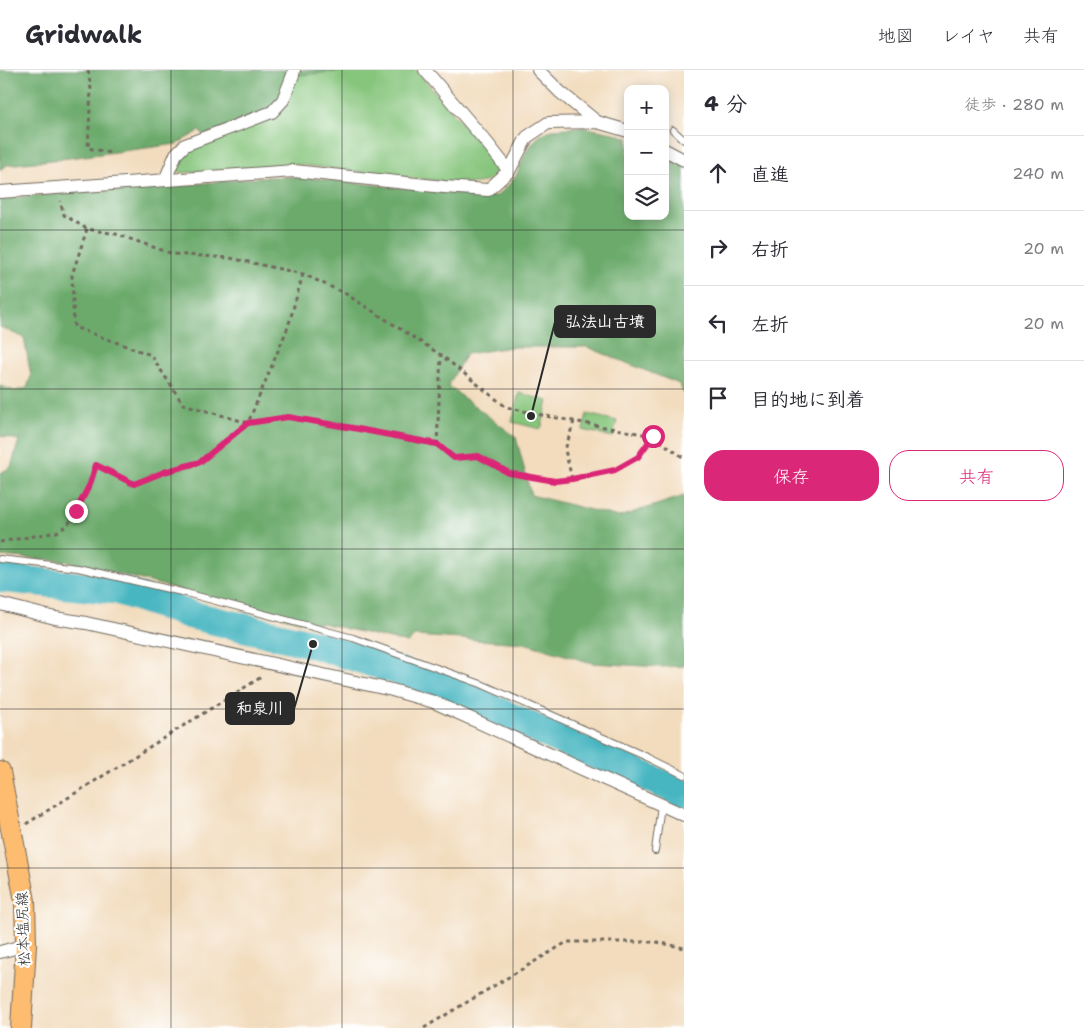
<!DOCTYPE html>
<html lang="ja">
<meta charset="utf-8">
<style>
body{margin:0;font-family:"Shantell Sans","Klee One",sans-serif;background:#f2f2f3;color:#2b2b33}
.controls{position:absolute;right:15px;top:15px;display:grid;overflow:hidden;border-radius:10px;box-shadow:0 2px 12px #0003}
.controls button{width:45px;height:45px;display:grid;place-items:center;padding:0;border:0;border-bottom:1px solid #e1e1e2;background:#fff;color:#2b2b33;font:25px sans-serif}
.stop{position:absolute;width:15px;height:15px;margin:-11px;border:4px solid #db2777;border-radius:50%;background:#fff}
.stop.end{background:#db2777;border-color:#fff;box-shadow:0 1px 5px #0008}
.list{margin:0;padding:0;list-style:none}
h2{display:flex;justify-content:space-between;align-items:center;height:65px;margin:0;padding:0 20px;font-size:21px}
h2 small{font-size:16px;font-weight:400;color:#7c7c81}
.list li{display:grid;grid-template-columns:32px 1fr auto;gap:15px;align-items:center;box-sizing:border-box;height:75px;padding:0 20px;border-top:1px solid #e1e1e2}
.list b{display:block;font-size:19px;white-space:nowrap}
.list em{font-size:16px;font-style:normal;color:#7c7c81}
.actions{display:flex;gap:10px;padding:15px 20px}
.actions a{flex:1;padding:11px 0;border:1px solid #db2777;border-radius:20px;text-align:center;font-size:18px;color:#db2777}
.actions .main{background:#db2777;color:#fff}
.icon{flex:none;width:28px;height:28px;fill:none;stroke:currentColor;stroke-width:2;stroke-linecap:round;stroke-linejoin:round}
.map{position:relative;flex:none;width:684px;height:958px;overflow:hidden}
header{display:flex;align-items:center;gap:30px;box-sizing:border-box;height:70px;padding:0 25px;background:#fff;border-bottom:1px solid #e1e1e2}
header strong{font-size:24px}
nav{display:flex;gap:28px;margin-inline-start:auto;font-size:18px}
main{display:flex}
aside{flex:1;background:#fff}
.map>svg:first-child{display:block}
.green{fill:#86c57c;stroke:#587854}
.forest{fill:#6caa6c;stroke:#4c6a4c}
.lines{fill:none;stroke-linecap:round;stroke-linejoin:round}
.river{stroke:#47b6c1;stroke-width:29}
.lane-casing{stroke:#71695e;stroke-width:8}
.street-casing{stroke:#71695e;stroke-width:14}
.primary-casing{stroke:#71695e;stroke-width:22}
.path{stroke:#71695e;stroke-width:3;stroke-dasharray:4 4;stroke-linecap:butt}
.lane{stroke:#fff;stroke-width:6}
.street{stroke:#fff;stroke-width:12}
.primary{stroke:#fdbc6f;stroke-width:20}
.route{stroke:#db2777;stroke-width:6}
.grid{fill:none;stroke:#2b2b2b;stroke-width:1;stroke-opacity:0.55}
.labels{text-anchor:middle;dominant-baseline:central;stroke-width:4.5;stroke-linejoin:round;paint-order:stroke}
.street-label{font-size:15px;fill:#2b2b2b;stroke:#fff}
.leader{fill:none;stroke:#2b2b2b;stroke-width:2}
.callout-dot{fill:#2b2b2b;stroke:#fff;stroke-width:2}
.callout{fill:#2b2b2b;stroke:#2b2b2b;stroke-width:2}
.callout-label{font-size:16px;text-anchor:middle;font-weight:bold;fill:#fff}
</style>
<header>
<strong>Gridwalk</strong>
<nav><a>地図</a><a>レイヤ</a><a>共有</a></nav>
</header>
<main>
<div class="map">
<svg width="684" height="958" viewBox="0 0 684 958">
<rect width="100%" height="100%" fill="#fff"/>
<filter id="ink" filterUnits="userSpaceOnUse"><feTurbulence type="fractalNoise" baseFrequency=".02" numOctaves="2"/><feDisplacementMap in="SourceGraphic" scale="10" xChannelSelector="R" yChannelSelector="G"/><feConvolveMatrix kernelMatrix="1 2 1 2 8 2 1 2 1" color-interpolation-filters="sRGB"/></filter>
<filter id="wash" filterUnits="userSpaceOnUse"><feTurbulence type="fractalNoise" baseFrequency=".0096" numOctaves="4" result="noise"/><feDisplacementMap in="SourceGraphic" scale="20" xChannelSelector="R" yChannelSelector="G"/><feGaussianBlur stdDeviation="1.12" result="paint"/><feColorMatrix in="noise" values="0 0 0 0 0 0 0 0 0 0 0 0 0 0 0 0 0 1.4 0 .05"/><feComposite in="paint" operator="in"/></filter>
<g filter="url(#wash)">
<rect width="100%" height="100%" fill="#f2dcbd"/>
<g class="green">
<path d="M354,0H416L494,90L497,100C489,115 480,112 465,114L319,97L291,94L181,103L176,98L178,90L185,81L296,5Z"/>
<polygon points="519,323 548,331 541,359 512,352"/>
<polygon points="587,344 617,351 613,367 583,360"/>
</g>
<g class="forest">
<polygon points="0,0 354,0 288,6 281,25 270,39 205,65 199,61 177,74 69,88 7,95 0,100"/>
<polygon points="581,57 614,63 628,68 628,146 665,146 665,87 684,97 684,324 679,314 587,277 511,277 466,284 448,316 516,367 531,425 619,447 684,426 684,596 660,597 592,593 524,573 414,566 408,573 322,553 307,553 100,499 64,491 0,486 0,403 11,397 19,370 0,366 0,316 15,321 27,318 31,306 24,268 0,257 0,129 87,121 137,120 267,107 299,107 469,125 497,126 506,118 516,106 526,82 535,70 542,64 553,59"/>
</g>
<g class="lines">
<polyline class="river" points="0,508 117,520 191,545 313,574 445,616 564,672 647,707 684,724"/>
</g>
</g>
<g filter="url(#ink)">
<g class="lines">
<defs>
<g id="lane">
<polyline points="673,60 684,70"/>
<polyline points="0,489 78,498 186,523 353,568 481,614 647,687 684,705"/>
<polyline points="655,781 661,735"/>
</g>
<g id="street">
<polyline points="425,0 488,74 509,101"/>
<polyline points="538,0 560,22 597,52"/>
<polyline points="665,80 684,90"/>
<polyline points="165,110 176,84 185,75 272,42 283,30 293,5 294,0"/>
<polyline points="0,122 294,101 444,117 488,120 509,101 527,67 548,53 597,52 628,61"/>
<polyline points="0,534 55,548 86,553 392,620 434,632 684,745"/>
<polyline points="0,882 26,875"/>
</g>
<polyline id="primary" points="0,702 25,831 26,875 21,958"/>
</defs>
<use href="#lane" class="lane-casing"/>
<use href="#street" class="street-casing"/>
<use href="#primary" class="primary-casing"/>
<g class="path">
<polyline points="88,0 91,19 88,78 112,83"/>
<polyline points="87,159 72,205 74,257 151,285 183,334 248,353 288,257 303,204"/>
<polyline points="653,366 684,388"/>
<polyline points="437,375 441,285"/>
<polyline points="572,409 565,380 574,351"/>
<polyline points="0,472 57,462 68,455 90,414 96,395 134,414 164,402 199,392 248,353 288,347 353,358 437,375 454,388 478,386 509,403 555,411 572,409 615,400 638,387 653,366 546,346 506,337 441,285 346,224 303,204 230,188 173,184 116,164 87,159 64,145 60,131"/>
<polyline points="26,754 263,606"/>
<polyline points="424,958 567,872 657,872 684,878"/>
</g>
<use href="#lane" class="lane"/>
<use href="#street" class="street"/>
<use href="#primary" class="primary"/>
</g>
</g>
<g class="lines" filter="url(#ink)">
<polyline class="route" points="76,441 90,414 96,395 134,414 164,402 200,392 248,353 288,347 353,358 437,374 454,388 478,386 509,403 555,411 572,409 615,400 638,387 653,366"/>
</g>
<path class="grid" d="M171,0V958M342,0V958M513,0V958M0,160H684M0,319H684M0,479H684M0,639H684M0,798H684"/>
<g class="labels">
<g class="street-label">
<text transform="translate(23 859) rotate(-92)">松本塩尻線</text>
</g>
</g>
<path class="leader" d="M531 346L555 252M313 574L294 639"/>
<g class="callout-dot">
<circle cx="531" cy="346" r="5"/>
<circle cx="313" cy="574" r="5"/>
</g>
<g class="callout">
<rect x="555" y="236" width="100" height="31" rx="5"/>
<rect x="226" y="623" width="68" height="31" rx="5"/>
</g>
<g class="callout-label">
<text x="605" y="257">弘法山古墳</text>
<text x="260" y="644">和泉川</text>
</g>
</svg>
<div class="controls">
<button>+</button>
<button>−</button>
<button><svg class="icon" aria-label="layers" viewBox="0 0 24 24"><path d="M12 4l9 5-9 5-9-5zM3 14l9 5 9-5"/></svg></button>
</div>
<div class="stop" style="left:653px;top:366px"></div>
<div class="stop end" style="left:76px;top:441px"></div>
</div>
<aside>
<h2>4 分<small>徒歩 · 280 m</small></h2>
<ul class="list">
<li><svg class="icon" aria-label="ahead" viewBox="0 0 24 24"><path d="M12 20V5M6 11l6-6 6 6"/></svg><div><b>直進</b></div><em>240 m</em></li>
<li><svg class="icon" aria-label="right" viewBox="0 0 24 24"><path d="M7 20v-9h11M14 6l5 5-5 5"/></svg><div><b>右折</b></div><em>20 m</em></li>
<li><svg class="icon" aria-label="left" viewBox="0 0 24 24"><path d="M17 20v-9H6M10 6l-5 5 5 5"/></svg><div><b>左折</b></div><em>20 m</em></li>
<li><svg class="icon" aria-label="arrive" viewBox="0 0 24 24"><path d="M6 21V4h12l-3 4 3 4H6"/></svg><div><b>目的地に到着</b></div></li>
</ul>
<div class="actions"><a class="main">保存</a><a>共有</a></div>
</aside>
</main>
